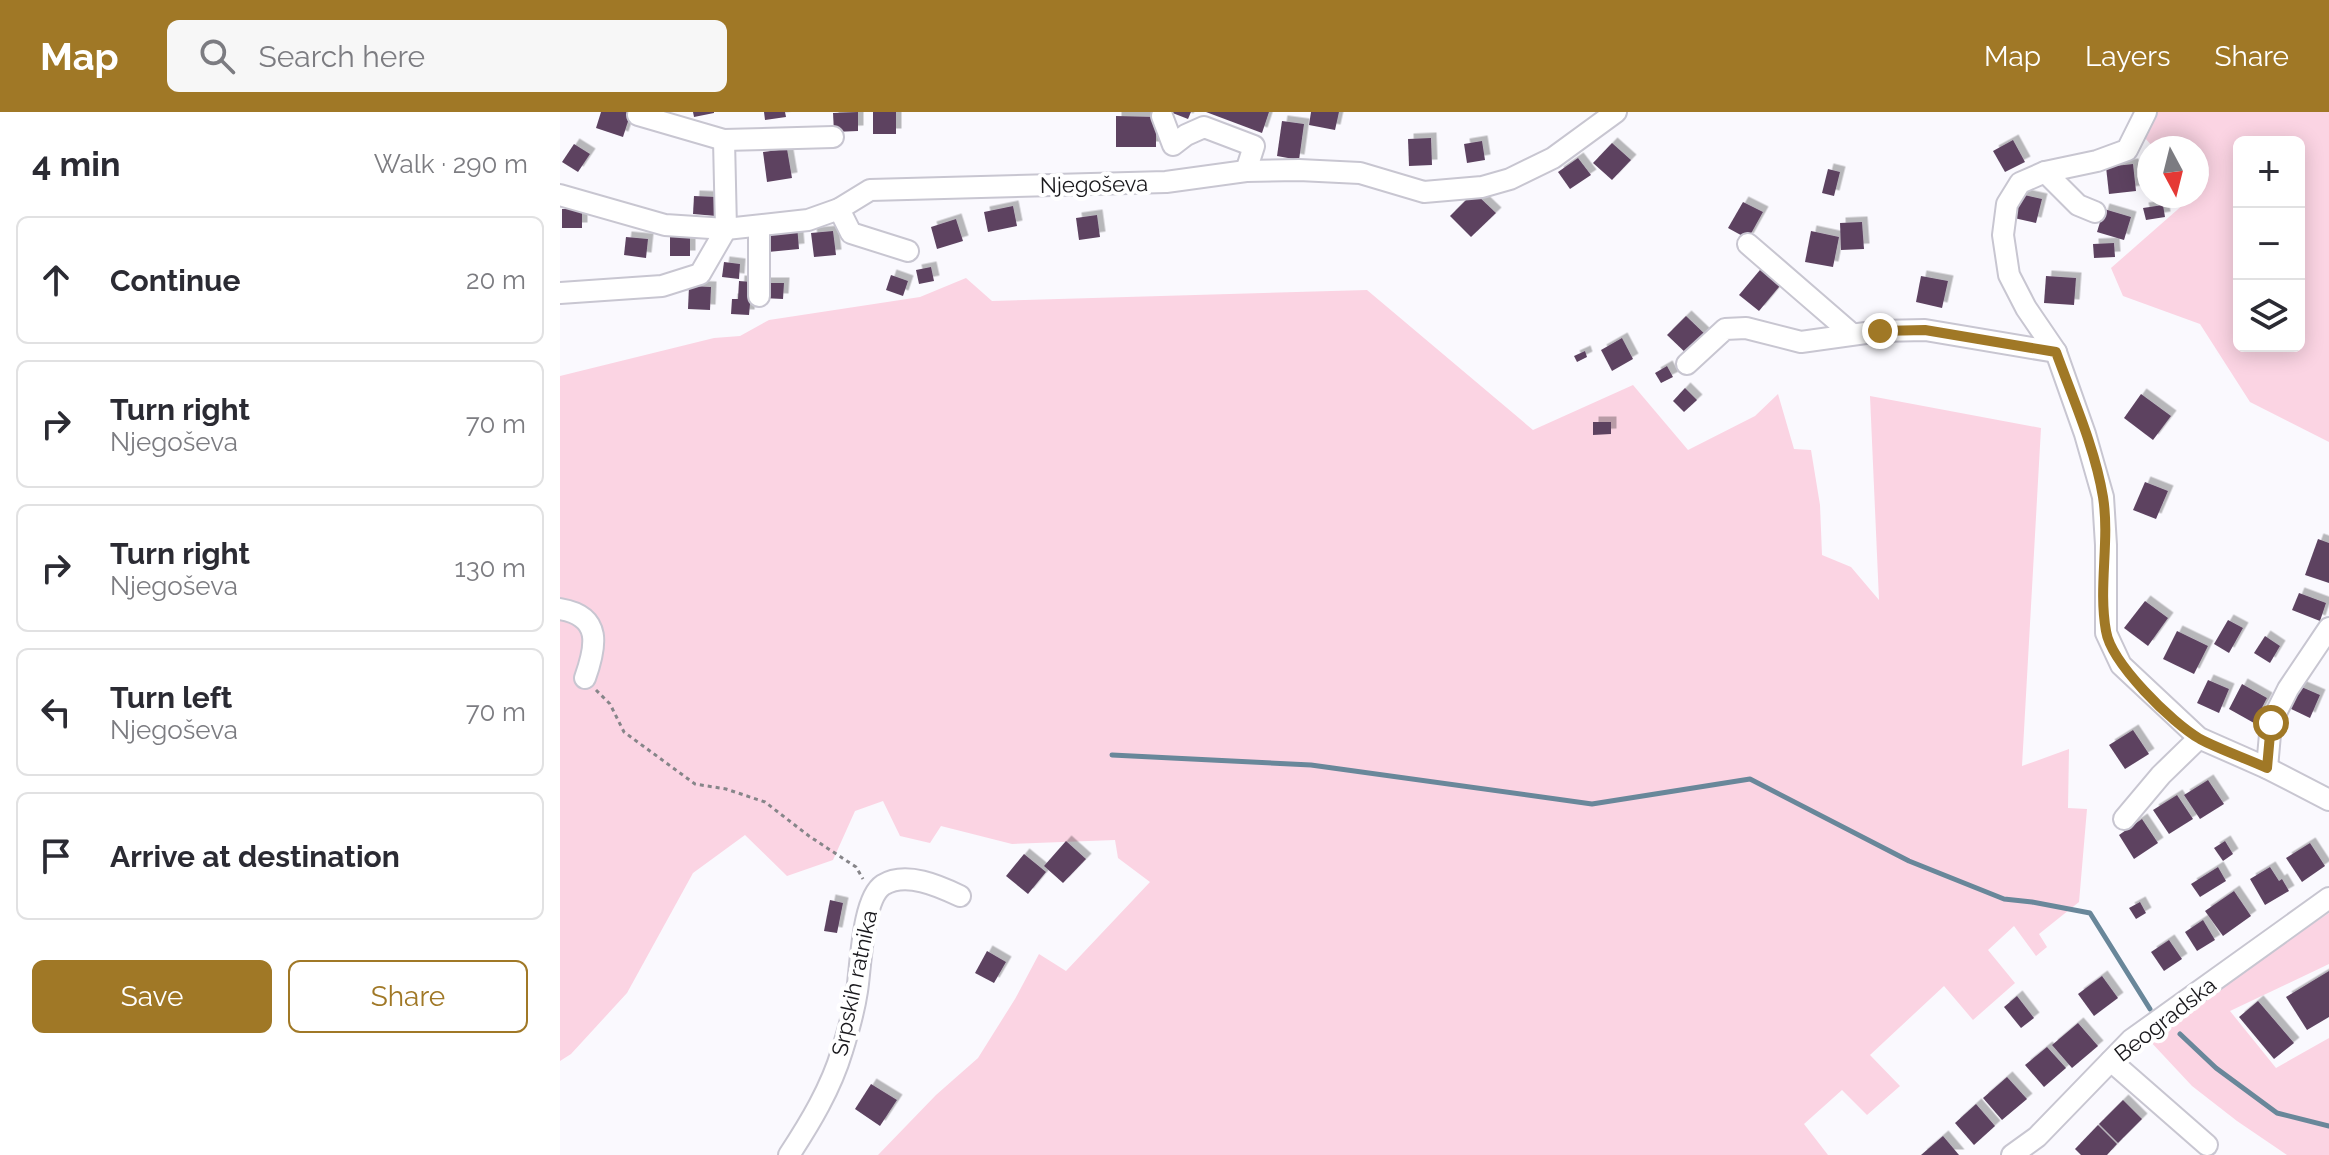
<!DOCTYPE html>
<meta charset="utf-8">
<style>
body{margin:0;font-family:Raleway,sans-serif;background:#f7f7f7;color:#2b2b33}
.controls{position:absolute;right:24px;top:24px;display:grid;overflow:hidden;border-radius:12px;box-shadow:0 4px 20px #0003}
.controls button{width:72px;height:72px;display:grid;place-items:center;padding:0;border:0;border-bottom:2px solid #e1e1e2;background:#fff;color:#2b2b33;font:40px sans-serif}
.compass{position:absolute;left:1577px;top:24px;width:72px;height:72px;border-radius:50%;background:#fff;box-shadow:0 4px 20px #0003;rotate:173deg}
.stop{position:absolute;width:24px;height:24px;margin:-18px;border:6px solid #a07826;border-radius:50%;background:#fff}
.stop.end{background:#a07826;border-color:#fff;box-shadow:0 2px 8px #0008}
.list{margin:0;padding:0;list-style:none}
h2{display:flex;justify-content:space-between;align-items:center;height:104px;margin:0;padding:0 32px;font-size:34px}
h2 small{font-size:26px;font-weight:400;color:#7c7c81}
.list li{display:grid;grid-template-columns:52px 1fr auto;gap:24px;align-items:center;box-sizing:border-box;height:128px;margin:0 16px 16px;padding:0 16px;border:2px solid #e1e1e2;border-radius:12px}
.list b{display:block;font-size:30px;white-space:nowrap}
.list p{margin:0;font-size:26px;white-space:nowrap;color:#7c7c81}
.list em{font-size:26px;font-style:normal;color:#7c7c81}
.actions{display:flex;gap:16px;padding:24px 32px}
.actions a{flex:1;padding:18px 0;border:2px solid #a07826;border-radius:12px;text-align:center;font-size:28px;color:#a07826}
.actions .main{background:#a07826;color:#fff}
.icon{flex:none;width:44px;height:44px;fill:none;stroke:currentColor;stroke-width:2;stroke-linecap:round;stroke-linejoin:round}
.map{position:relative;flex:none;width:1769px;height:1043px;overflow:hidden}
header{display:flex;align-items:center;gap:48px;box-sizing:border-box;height:112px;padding:0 40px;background:#a07826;color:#fff}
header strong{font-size:38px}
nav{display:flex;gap:44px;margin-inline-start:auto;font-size:28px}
.search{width:560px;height:72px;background:#f7f7f7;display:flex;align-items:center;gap:20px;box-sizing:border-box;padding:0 28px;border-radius:12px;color:#7c7c81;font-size:30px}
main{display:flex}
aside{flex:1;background:#fff}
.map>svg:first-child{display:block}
.green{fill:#fbd4e3;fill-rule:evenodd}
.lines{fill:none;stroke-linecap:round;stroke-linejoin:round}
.stream{stroke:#69879a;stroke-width:5}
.building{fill:#5d4361;filter:url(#shadow)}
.minor-casing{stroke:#c8c6d1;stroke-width:24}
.path{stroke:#868589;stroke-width:3;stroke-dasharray:4 4;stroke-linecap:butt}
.minor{stroke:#fff;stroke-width:20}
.route{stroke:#a07826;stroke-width:10}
.labels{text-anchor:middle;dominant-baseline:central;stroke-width:8;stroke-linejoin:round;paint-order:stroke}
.street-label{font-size:22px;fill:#19181c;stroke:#fff}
</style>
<header>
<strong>Map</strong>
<div class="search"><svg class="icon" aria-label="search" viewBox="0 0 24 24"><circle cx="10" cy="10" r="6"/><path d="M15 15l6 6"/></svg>Search here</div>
<nav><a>Map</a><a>Layers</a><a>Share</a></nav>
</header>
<main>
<aside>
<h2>4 min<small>Walk · 290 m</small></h2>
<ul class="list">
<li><svg class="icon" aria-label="ahead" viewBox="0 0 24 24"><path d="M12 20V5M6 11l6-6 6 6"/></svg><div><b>Continue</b></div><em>20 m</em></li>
<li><svg class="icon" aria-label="right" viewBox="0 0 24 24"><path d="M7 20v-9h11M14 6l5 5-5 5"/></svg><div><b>Turn right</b><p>Njegoševa</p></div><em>70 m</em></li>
<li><svg class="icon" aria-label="right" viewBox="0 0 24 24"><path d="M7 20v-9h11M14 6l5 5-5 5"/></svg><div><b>Turn right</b><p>Njegoševa</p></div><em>130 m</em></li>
<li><svg class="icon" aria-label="left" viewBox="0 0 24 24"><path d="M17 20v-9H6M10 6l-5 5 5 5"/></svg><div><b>Turn left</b><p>Njegoševa</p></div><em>70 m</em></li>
<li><svg class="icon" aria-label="arrive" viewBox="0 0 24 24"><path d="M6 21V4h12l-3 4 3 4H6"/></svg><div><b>Arrive at destination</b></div></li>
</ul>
<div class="actions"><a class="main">Save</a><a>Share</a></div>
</aside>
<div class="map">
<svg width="1769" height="1043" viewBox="0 0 1769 1043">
<defs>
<filter id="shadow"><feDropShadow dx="5.5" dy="-5.5" stdDeviation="0" flood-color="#0004"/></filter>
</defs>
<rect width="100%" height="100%" fill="#faf9fe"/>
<g class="green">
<path d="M1592,0H1769V330L1690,290L1640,212L1563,184L1551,156L1633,84H1637V36H1594L1584,25ZM1679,30H1739V234H1679Z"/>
<polygon points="406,166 432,189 807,178 973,318 1073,273 1128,338 1195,304 1218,282 1234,337 1251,338 1260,393 1262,443 1291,455 1319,488 1310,284 1481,316 1462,654 1509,637 1508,696 1527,697 1519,790 1479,822 1487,835 1476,844 1454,814 1428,838 1455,871 1413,908 1384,874 1310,943 1340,974 1307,1003 1282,978 1244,1012 1268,1043 318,1043 376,983 418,946 455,887 479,842 506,859 590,770 558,746 555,728 452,732 381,714 370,731 340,724 323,689 295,699 273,748 227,764 185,723 133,761 67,881 11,942 0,949 0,264 154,226 180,224 209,208 360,185"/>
<polygon points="1769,801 1769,852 1670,899 1716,956 1769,926 1769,1043 1727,1043 1677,1009 1632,974 1589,928 1642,885"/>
</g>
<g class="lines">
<g class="stream">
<polyline points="552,643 751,653 1032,692 1190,667 1349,749 1444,787 1472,790 1530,801 1590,897"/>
<polyline points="1620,922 1656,956 1717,1001 1769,1014"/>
</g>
</g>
<g class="building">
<polygon points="41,0 71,0 63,25 36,16"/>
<polygon points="133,0 154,0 154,1 134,5"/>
<polygon points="204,0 225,0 226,5 205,8"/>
<polygon points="298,0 298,19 274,20 273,1"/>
<rect x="313" y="0" width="23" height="22"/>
<polygon points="610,0 631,0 628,7"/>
<polygon points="646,0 709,0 702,21"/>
<polygon points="751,0 779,0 775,18 749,13"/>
<polygon points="556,4 596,5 596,35 556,35"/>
<polygon points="722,9 744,12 739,48 717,44"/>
<polygon points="871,26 872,53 849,54 848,27"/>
<polygon points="1453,28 1465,50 1445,60 1433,39"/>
<polygon points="922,29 925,48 907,51 904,32"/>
<polygon points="1052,31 1071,48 1052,68 1033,51"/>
<polygon points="14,32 30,42 18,60 2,50"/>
<polygon points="227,37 232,66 207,70 203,40"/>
<polygon points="1018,46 1031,63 1010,77 998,60"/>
<polygon points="1573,52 1576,79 1549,82 1546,55"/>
<polygon points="1268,57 1280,60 1274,84 1262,81"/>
<polygon points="914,80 936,101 911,125 890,104"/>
<polygon points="1460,82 1482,87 1476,111 1454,106"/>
<polygon points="134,84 157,85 156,104 133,102"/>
<polygon points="1183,90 1203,100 1188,127 1168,116"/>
<polygon points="1603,93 1605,105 1586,108 1583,96"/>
<polygon points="453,94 457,114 428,120 424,100"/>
<rect x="2" y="97" width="20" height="19"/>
<polygon points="1544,97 1571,105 1564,128 1537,120"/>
<polygon points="537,103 540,125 519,128 516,106"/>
<polygon points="396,107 403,129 377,137 371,115"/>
<polygon points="1302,110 1304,137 1281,138 1280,111"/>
<polygon points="237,113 239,137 208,140 205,117"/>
<polygon points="273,119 276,143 254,145 251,121"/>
<polygon points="1251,119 1279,125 1273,155 1245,150"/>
<rect x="110" y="124" width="20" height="20"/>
<polygon points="66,125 88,127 86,146 64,143"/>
<polygon points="1554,131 1555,145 1534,146 1533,132"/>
<polygon points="164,150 180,152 179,167 162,165"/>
<polygon points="1205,152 1224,169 1199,199 1179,183"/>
<polygon points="371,155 374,169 359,172 356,158"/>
<polygon points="331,163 348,169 343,184 326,178"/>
<polygon points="1361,164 1388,169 1382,196 1356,190"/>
<polygon points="1486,164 1516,166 1514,193 1484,191"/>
<polygon points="179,169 192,170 189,203 171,202 172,187 178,187"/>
<polygon points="203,171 224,171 223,187 202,186"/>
<polygon points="129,174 151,175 150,198 128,197"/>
<polygon points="1126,204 1148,225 1129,244 1107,223"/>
<polygon points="1062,226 1073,247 1052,259 1041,238"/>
<polygon points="1025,239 1027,245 1017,250 1014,244"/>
<polygon points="1107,254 1113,265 1101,271 1095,261"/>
<polygon points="1125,276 1137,288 1124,300 1113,289"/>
<polygon points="1581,282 1611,304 1593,328 1564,306"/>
<polygon points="1033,310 1051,310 1051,322 1033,323"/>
<polygon points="1585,370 1608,379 1596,407 1573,398"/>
<polygon points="1758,427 1769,431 1769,471 1745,463"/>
<polygon points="1739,481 1766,491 1760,509 1732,498"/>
<polygon points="1585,489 1608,506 1588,534 1564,516"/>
<polygon points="1668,508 1683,516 1669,541 1654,532"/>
<polygon points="1617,519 1648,534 1634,562 1603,547"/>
<polygon points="1705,524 1720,534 1710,551 1694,541"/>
<polygon points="1648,568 1669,577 1659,601 1637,591"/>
<polygon points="1682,572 1707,586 1694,611 1669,597"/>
<polygon points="1737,573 1760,583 1750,606 1727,595"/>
<polygon points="1573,618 1589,642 1565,657 1549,633"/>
<polygon points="1648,668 1664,692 1640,707 1624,683"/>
<polygon points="1617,683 1633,707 1609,722 1593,698"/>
<polygon points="1582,707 1598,731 1574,747 1559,723"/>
<polygon points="506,729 526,747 503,771 484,754"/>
<polygon points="1665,729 1673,742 1663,749 1654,736"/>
<polygon points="1750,731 1765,754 1742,770 1726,746"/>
<polygon points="464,742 486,760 468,782 446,764"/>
<polygon points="1658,755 1666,769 1640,785 1631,772"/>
<polygon points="1710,755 1719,769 1722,767 1729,779 1705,793 1690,767"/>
<polygon points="1674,779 1691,804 1663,824 1645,799"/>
<polygon points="270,788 283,791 277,821 264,819"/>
<polygon points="1580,790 1586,801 1576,807 1569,796"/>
<polygon points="1643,808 1655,828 1637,839 1625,820"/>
<polygon points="1609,828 1622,847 1604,859 1591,840"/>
<polygon points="427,839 446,850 434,871 415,861"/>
<polygon points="1769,859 1769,905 1747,918 1726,885"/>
<polygon points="1542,864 1558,886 1534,904 1518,882"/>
<polygon points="1457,884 1474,906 1461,916 1444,895"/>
<polygon points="1698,889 1734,931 1714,947 1679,905"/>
<polygon points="1518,911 1538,934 1512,956 1492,933"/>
<polygon points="1487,935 1506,956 1484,975 1465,953"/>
<polygon points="1447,965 1467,987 1442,1008 1423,986"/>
<polygon points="311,972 337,988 320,1014 295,997"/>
<polygon points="1563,988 1582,1007 1558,1031 1539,1012"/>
<polygon points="1416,992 1435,1014 1414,1033 1395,1011"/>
<polygon points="1538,1013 1557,1032 1547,1043 1521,1043 1515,1037"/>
<polygon points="1383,1024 1399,1043 1361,1043"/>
</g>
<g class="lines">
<defs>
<g id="minor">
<polyline points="1586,0 1567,38 1537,49 1485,60 1460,71 1447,92 1443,123 1449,163 1466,196 1496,240 1525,322 1543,385 1546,433 1546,521 1561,553 1639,626 1707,656 1769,688"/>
<polyline points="78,3 164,28 273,25"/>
<polyline points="602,4 613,33 626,23 644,15 694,34 686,59"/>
<polyline points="1485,60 1518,93 1535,100"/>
<polyline points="0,83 105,113 166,117 248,108 279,97 310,78 606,70 686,59 739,58 800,61 864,80 922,75 950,67 993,46 1056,0"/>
<polyline points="279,97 291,121 348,139"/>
<polyline points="199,114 199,184"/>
<polyline points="1188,132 1292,222"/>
<polyline points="0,181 102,174 140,162 166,117 164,28"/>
<polyline points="1127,252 1165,217 1186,216 1241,230 1320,219 1365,218 1496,240"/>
<path d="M0,497C43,504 36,535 25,566"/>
<polyline points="1707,656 1711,611 1728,577 1769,516"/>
<polyline points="1564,707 1601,663 1639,626"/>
<polyline points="1551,949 1647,1033"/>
<path d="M229,1043C250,1011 271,976 282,939C288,920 294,899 297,879C301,855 302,787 323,773C346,759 379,774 400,784"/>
<polyline points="1452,1043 1477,1025 1571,928 1769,786"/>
</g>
</defs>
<use href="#minor" class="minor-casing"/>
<polyline class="path" points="36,578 50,592 64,620 135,672 166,677 205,690 249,724 296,755 303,767"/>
<use href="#minor" class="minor"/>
</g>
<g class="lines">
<path class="route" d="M1320,219L1365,218L1496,240C1513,287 1535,336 1543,385C1550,429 1538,475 1546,519C1551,551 1612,611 1640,627C1661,638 1685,646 1707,656L1711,611"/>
</g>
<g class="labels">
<g class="street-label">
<text transform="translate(534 72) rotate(-1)">Njegoševa</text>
<text transform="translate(294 871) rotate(-78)">Srpskih ratnika</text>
<text transform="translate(1605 907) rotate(-38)">Beogradska</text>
</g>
</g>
</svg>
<div class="controls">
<button>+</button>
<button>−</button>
<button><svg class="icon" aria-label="layers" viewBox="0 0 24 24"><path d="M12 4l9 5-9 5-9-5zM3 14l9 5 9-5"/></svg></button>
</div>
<svg class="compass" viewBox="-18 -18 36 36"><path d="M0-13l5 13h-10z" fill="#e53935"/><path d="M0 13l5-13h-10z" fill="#7c7c81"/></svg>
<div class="stop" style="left:1711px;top:611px"></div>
<div class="stop end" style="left:1320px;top:219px"></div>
</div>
</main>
